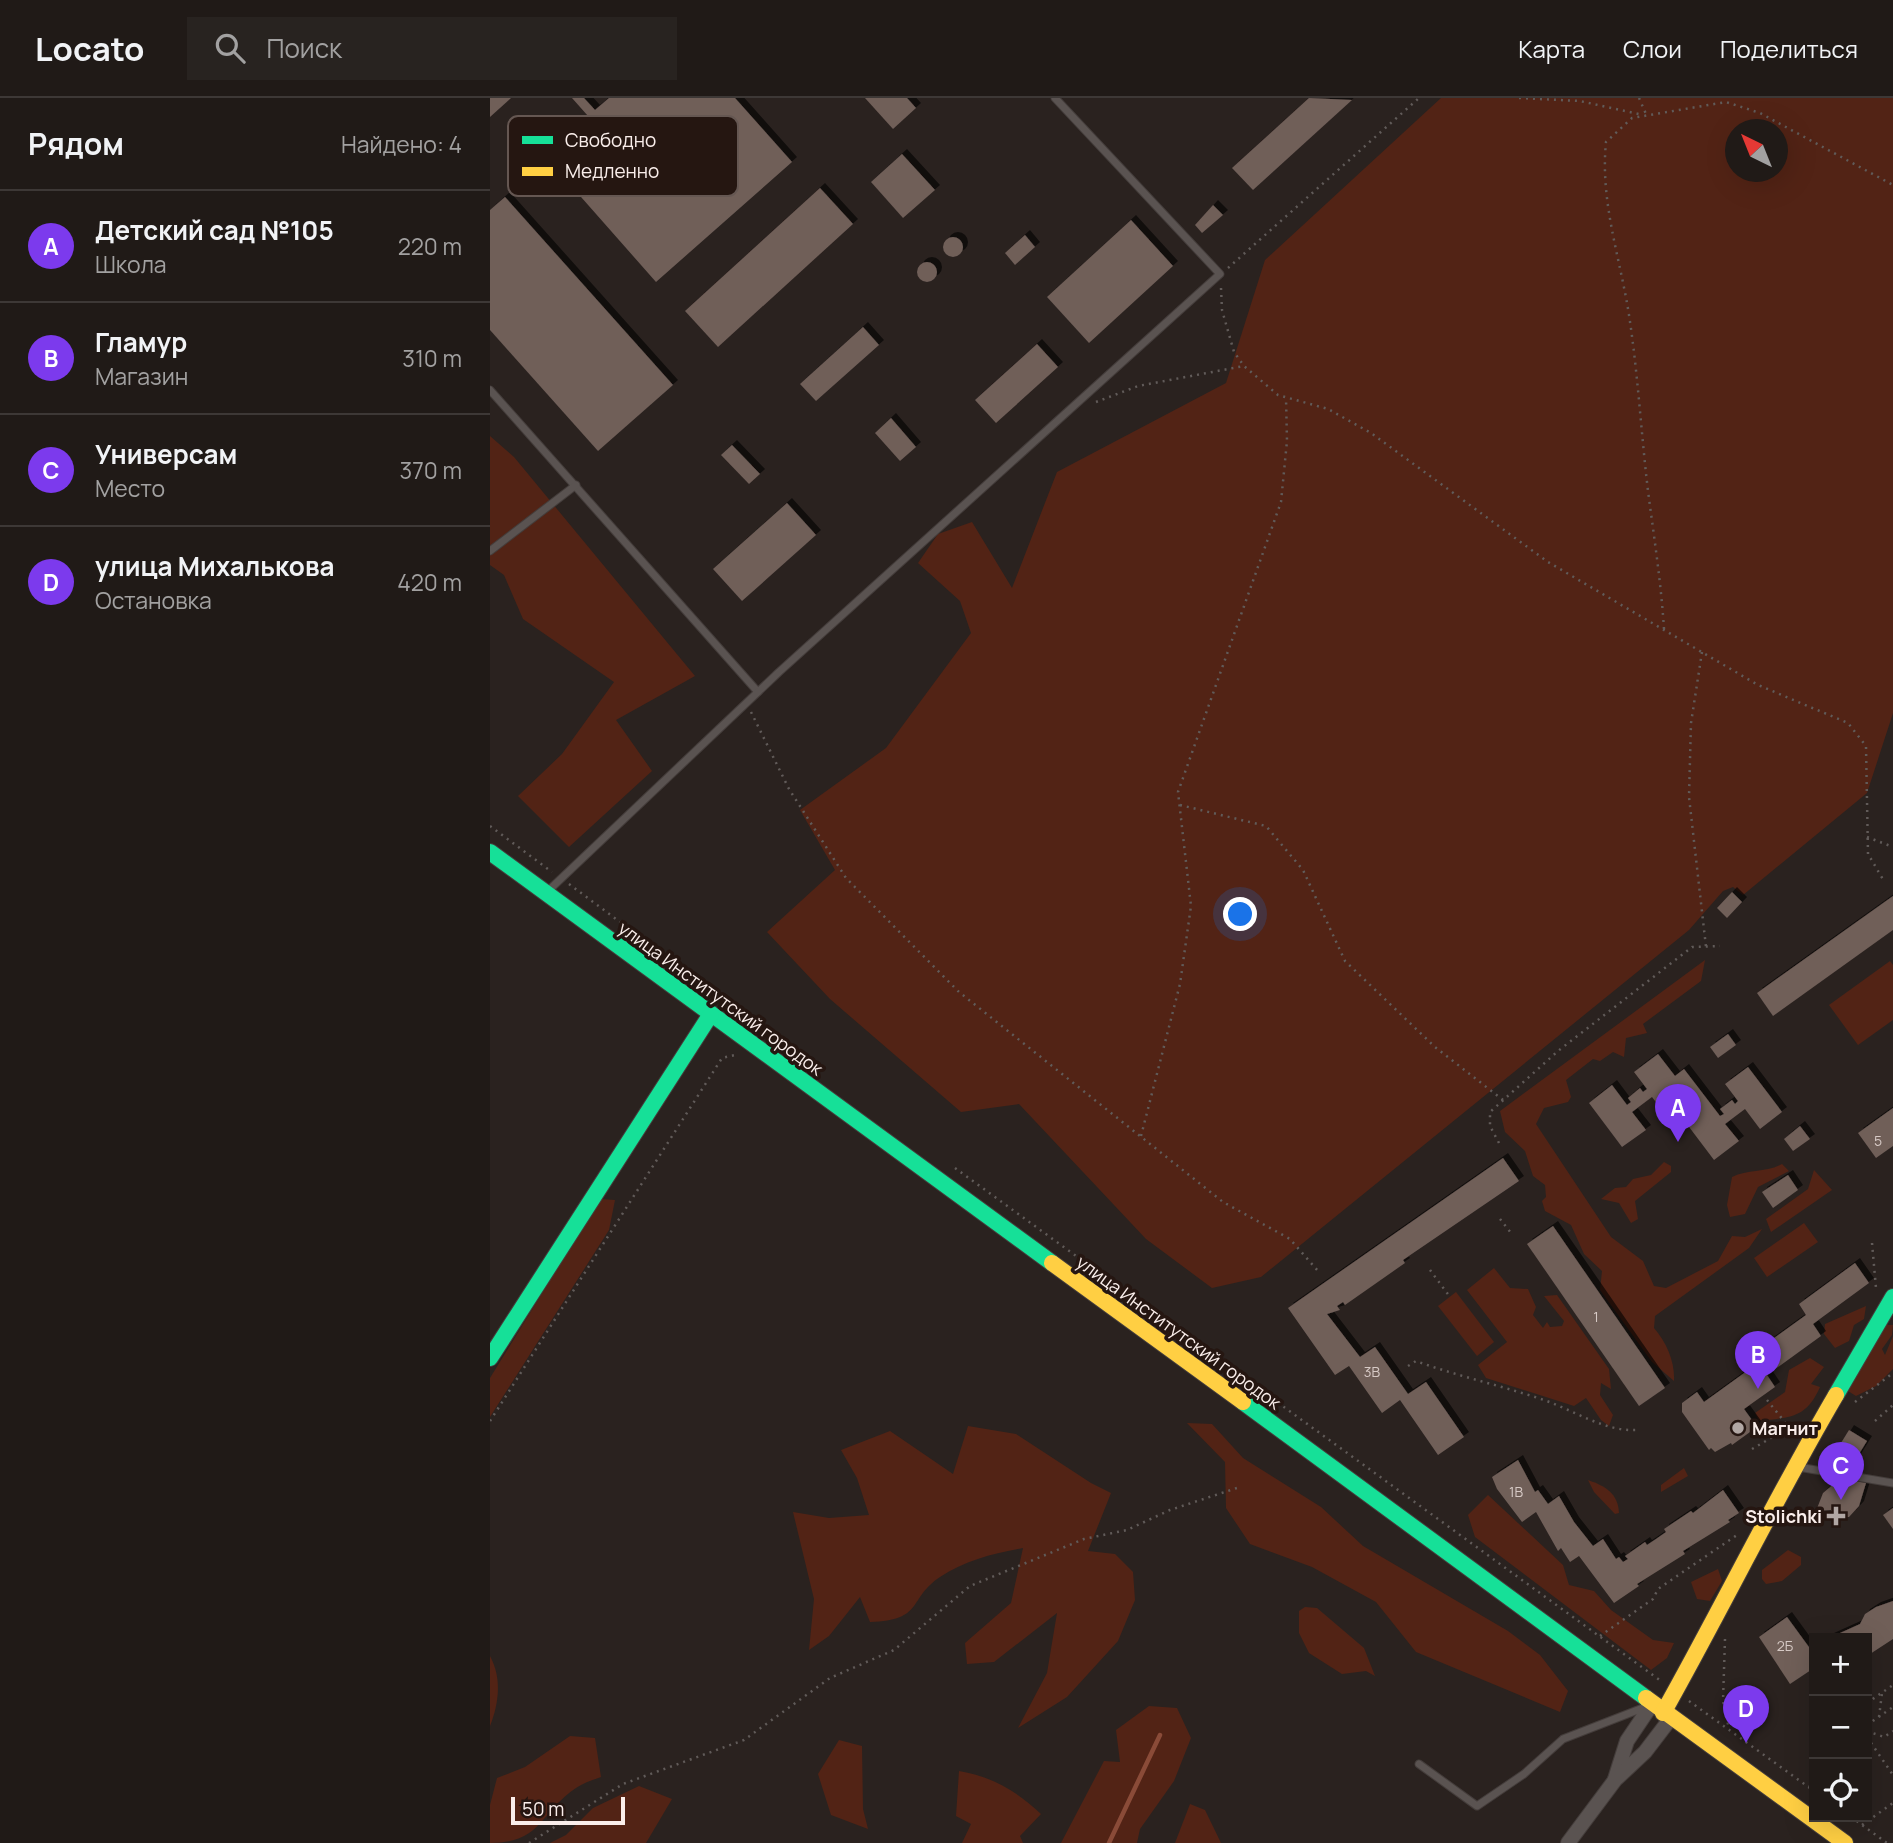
<!DOCTYPE html>
<html lang="ru">
<meta charset="utf-8">
<style>
body{margin:0;font-family:Manrope,sans-serif;background:#282320;color:#f1f3f6}
.controls{position:absolute;right:21px;bottom:21px;display:grid;overflow:hidden;border-radius:0px;box-shadow:0 7px 28px #0002}
.controls button{width:63px;height:63px;display:grid;place-items:center;padding:0;border:0;border-bottom:2px solid #3d3836;background:#201a17;color:#f1f3f6;font:35px sans-serif}
.compass{position:absolute;left:1235px;top:21px;width:63px;height:63px;border-radius:50%;background:#201a17;box-shadow:0 7px 28px #0002;rotate:317deg}
.scale{position:absolute;left:21px;bottom:18px;width:114px;box-sizing:border-box;padding-left:7px;border:4px solid #faeeeb;border-top:0;font-size:19px;line-height:24px;white-space:nowrap;color:#faeeeb;-webkit-text-stroke:5px #251611;paint-order:stroke}
.you{position:absolute;left:751px;top:817px;width:24px;height:24px;margin:-18px;border:5px solid #fff;border-radius:50%;background:#1a73e8;box-shadow:0 0 0 10px #1a73e833}
.badge{display:grid;place-items:center;width:46px;height:46px;border-radius:50%;background:#7c3aed;color:#fff;font-size:23px;font-weight:700}
.pin{position:absolute;translate:-50% -58px;filter:drop-shadow(0 2px 4px #0008)}
.pin::after{content:'';position:absolute;top:37px;width:24px;height:21px;background:inherit;clip-path:polygon(0 0,100% 0,50% 100%)}
.list{margin:0;padding:0;list-style:none}
h2{display:flex;justify-content:space-between;align-items:center;height:91px;margin:0;padding:0 28px;font-size:30px}
h2 small{font-size:23px;font-weight:400;color:#a2a1a1}
.list li{display:grid;grid-template-columns:46px 1fr auto;gap:21px;align-items:center;box-sizing:border-box;height:112px;padding:0 28px;border-top:2px solid #3d3836}
.list b{display:block;font-size:26px;white-space:nowrap}
.list p{margin:0;font-size:23px;white-space:nowrap;color:#a2a1a1}
.list em{font-size:23px;font-style:normal;color:#a2a1a1}
.icon{flex:none;width:38px;height:38px;fill:none;stroke:currentColor;stroke-width:2;stroke-linecap:round;stroke-linejoin:round}
.map{position:relative;flex:none;width:1403px;height:1745px;overflow:hidden}
header{display:flex;align-items:center;gap:42px;box-sizing:border-box;height:98px;padding:0 35px;background:#201a17;border-bottom:2px solid #3d3836}
header strong{font-size:33px}
nav{display:flex;gap:38px;margin-inline-start:auto;font-size:24px}
.search{width:490px;height:63px;background:#282320;display:flex;align-items:center;gap:18px;box-sizing:border-box;padding:0 24px;border-radius:0px;color:#a2a1a1;font-size:26px}
main{display:flex}
aside{flex:1;background:#201a17}
.map>svg:first-child{display:block}
.green{fill:#522315;fill-rule:evenodd}
.lines{fill:none;stroke-linecap:round;stroke-linejoin:round}
.stream{stroke:#8a4b38;stroke-width:4.5}
.building{fill:#6f5e58;filter:url(#shadow)}
.lane-casing{stroke:#443d3b;stroke-width:9}
.street-casing{stroke:#443d3b;stroke-width:16}
.fast-casing{stroke:#443d3b;stroke-width:18}
.slow-casing{stroke:#443d3b;stroke-width:18}
.path{stroke:#615b59;stroke-width:2.5;stroke-dasharray:2 5;stroke-linecap:butt}
.lane{stroke:#5a5351;stroke-width:7}
.street{stroke:#5a5351;stroke-width:14}
.fast{stroke:#16e098;stroke-width:16}
.slow{stroke:#ffcf43;stroke-width:16}
.poi-dot{fill:#b1a7a4;stroke:#251611;stroke-width:2.5}
.labels{text-anchor:middle;dominant-baseline:central;stroke-width:7;stroke-linejoin:round;paint-order:stroke}
.number-label{font-size:14px;fill:#d7cac6}
.street-label{font-size:18px;fill:#faeeeb;stroke:#251611}
.poi-label{font-size:18px;font-weight:bold;fill:#faeeeb;stroke:#251611;text-anchor:start}
.key{fill:#251611;stroke:#655752;stroke-width:2}
.key-label{font-size:19px;fill:#faeeeb}
</style>
<header>
<strong>Locato</strong>
<div class="search"><svg class="icon" aria-label="search" viewBox="0 0 24 24"><circle cx="10" cy="10" r="6"/><path d="M15 15l6 6"/></svg>Поиск</div>
<nav><a>Карта</a><a>Слои</a><a>Поделиться</a></nav>
</header>
<main>
<aside>
<h2>Рядом<small>Найдено: 4</small></h2>
<ul class="list">
<li><span class="badge">A</span><div><b>Детский сад №105</b><p>Школа</p></div><em>220 m</em></li>
<li><span class="badge">B</span><div><b>Гламур</b><p>Магазин</p></div><em>310 m</em></li>
<li><span class="badge">C</span><div><b>Универсам</b><p>Место</p></div><em>370 m</em></li>
<li><span class="badge">D</span><div><b>улица Михалькова</b><p>Остановка</p></div><em>420 m</em></li>
</ul>
</aside>
<div class="map">
<svg width="1403" height="1745" viewBox="0 0 1403 1745">
<defs>
<filter id="shadow"><feDropShadow dx="5" dy="-5" stdDeviation="0" flood-color="#0009"/></filter>
</defs>
<rect width="100%" height="100%" fill="#2a221f"/>
<g class="green">
<path d="M951,0H1403V615L1377,695L1253,797L1243,789L1233,793L1199,832L771,1179L722,1190L656,1141L529,1006L471,1014L340,901L277,834L345,772L310,712L396,650L481,535L470,503L428,465L448,436L482,424L522,490L567,374L736,285L775,162ZM1246,32H1288V74H1246Z"/>
<polygon points="0,338 24,359 205,578 126,622 162,673 79,749 28,698 72,656 124,584 33,521 14,477 0,467"/>
<path d="M1215,862L1211,883L1153,926L1157,935L1136,940L1134,959L1123,954L1110,963L1103,961L1076,982L1081,999L1078,1004L1054,1010L1046,1026L1121,1139L1153,1163L1164,1188L1176,1190L1228,1163L1242,1138L1255,1139L1272,1131L1259,1150L1165,1218L1164,1230C1177,1245 1185,1264 1184,1283L1162,1264L1110,1192L1112,1173L1094,1156L1081,1127L1055,1113L1052,1103L1056,1099L1055,1087L1043,1078L1035,1053L1015,1034L1010,1013Z"/>
<polygon points="1400,863 1403,867 1403,922 1368,947 1339,907"/>
<polygon points="1174,1064 1181,1068 1181,1074 1145,1103 1148,1121 1141,1125 1129,1105 1111,1101 1125,1090 1136,1089 1143,1081 1161,1077"/>
<path d="M1292,1066L1299,1073L1268,1089L1255,1116L1240,1119L1237,1107L1242,1079C1258,1071 1276,1075 1292,1066Z"/>
<polygon points="1324,1072 1342,1092 1281,1134 1276,1121 1318,1091"/>
<polygon points="110,1101 125,1102 119,1132 0,1319 0,1280"/>
<polygon points="1314,1125 1328,1144 1277,1179 1264,1160"/>
<polygon points="1004,1170 1020,1190 1038,1191 1046,1209 1043,1217 1053,1230 1057,1224 1060,1229 1072,1228 1074,1223 1054,1198 1067,1197 1119,1271 1121,1291 1111,1285 1110,1297 1123,1317 1119,1328 1111,1322 1096,1300 1084,1308 996,1280 988,1267 1017,1244 977,1192"/>
<polygon points="966,1194 1004,1244 987,1258 948,1208"/>
<polygon points="1376,1208 1374,1221 1364,1227 1359,1243 1345,1250 1334,1236 1335,1226"/>
<polygon points="1395,1227 1403,1227 1402,1237 1392,1251 1395,1257 1403,1238 1403,1271 1386,1288 1366,1298 1358,1293"/>
<path d="M1320,1260L1334,1269L1321,1286L1330,1289C1316,1321 1300,1319 1269,1323L1265,1315L1295,1294L1299,1272Z"/>
<polygon points="697,1325 722,1326 753,1360 831,1409 873,1448 1018,1533 1050,1557 1078,1593 1070,1614 926,1554 886,1504 822,1469 760,1446 736,1410 735,1364"/>
<path d="M478,1328L526,1336L601,1385L621,1395L598,1453L625,1456L643,1474L645,1502L628,1543L577,1599L528,1630L557,1575L567,1515L504,1564L477,1566L475,1545L521,1505L533,1450C505,1455 475,1462 450,1479C417,1501 435,1522 380,1524L370,1499L339,1538L319,1552L324,1501L303,1414L339,1420L379,1417L367,1380L351,1352L400,1333L463,1376Z"/>
<polygon points="1194,1370 1198,1378 1171,1394 1171,1387"/>
<path d="M1098,1382C1115,1388 1128,1395 1129,1415L1125,1416L1104,1394Z"/>
<polygon points="998,1397 1073,1467 1079,1487 1104,1493 1121,1512 1163,1542 1184,1545 1177,1560 1161,1572 985,1439 978,1417"/>
<polygon points="1298,1452 1311,1459 1311,1467 1292,1483 1276,1486 1272,1481 1272,1472"/>
<polygon points="1228,1471 1232,1483 1220,1503 1207,1501 1201,1484"/>
<polygon points="815,1509 827,1510 874,1550 885,1578 876,1573 852,1576 819,1555 809,1535 809,1513"/>
<path d="M0,1558C12,1580 9,1605 0,1628Z"/>
<polygon points="659,1608 687,1610 701,1640 684,1683 650,1731 647,1745 571,1745 614,1663 630,1664 626,1632"/>
<path d="M80,1638L105,1640L111,1679C103,1682 93,1685 86,1690C49,1715 52,1745 0,1745V1707L7,1680L35,1669Z"/>
<polygon points="349,1642 372,1648 373,1711 378,1731 341,1717 328,1676"/>
<path d="M469,1673C503,1679 525,1692 551,1716L530,1738L533,1745H472L481,1726L466,1718Z"/>
<polygon points="149,1688 182,1701 156,1745 60,1745 76,1737 103,1710"/>
<polygon points="700,1706 715,1712 731,1745 685,1745"/>
</g>
<g class="lines">
<polyline class="stream" points="619,1745 670,1637"/>
</g>
<g class="building">
<polygon points="0,0 21,0 0,19"/>
<polygon points="82,0 94,0 105,12 119,0 245,0 302,64 166,184 54,57 98,18"/>
<polygon points="375,0 417,0 426,10 403,31"/>
<polygon points="819,0 862,2 763,92 742,70"/>
<polygon points="412,56 445,92 413,120 381,84"/>
<polygon points="330,90 363,126 228,249 195,213"/>
<polygon points="15,99 183,287 108,353 0,232 0,112"/>
<polygon points="723,107 733,117 712,135 705,127"/>
<polygon points="641,122 683,168 599,245 557,199"/>
<polygon points="535,137 545,149 525,167 515,155"/>
<circle cx="463" cy="149" r="10"/>
<circle cx="437" cy="174" r="10"/>
<polygon points="373,229 389,247 326,303 310,286"/>
<polygon points="547,246 568,269 506,325 485,302"/>
<polygon points="401,320 426,349 410,363 385,335"/>
<polygon points="242,347 270,376 259,386 231,357"/>
<polygon points="297,405 326,437 252,503 223,471"/>
<polygon points="1242,794 1252,804 1237,820 1227,810"/>
<polygon points="1403,798 1403,832 1283,918 1267,895"/>
<polygon points="1238,936 1246,947 1228,960 1220,949"/>
<polygon points="1168,956 1185,978 1194,971 1230,1018 1234,1016 1230,1011 1242,1002 1245,1006 1248,1003 1235,986 1258,969 1292,1014 1270,1031 1255,1011 1235,1026 1249,1043 1224,1062 1187,1013 1178,1020 1162,999 1142,1014 1156,1032 1132,1049 1099,1005 1122,987 1137,1007 1141,1004 1138,1000 1150,990 1153,994 1157,991 1144,974"/>
<polygon points="1403,1010 1403,1048 1386,1060 1368,1035"/>
<polygon points="1310,1028 1320,1041 1303,1053 1294,1041"/>
<polygon points="1013,1060 1029,1083 913,1162 915,1165 855,1207 853,1204 847,1208 850,1212 837,1216 870,1259 885,1249 918,1296 936,1284 974,1339 948,1357 910,1302 892,1315 859,1268 845,1277 798,1210"/>
<polygon points="1298,1077 1308,1092 1283,1110 1272,1094"/>
<polygon points="1063,1128 1175,1290 1149,1308 1037,1146"/>
<polygon points="1365,1165 1379,1185 1323,1226 1331,1238 1277,1277 1285,1289 1254,1311 1267,1329 1242,1347 1241,1345 1225,1354 1221,1350 1219,1352 1192,1314 1192,1305 1207,1294 1214,1304 1268,1265 1262,1256 1316,1217 1309,1206"/>
<polygon points="1359,1332 1377,1343 1364,1364 1346,1353"/>
<polygon points="1028,1362 1045,1394 1048,1392 1058,1406 1069,1398 1084,1424 1103,1448 1113,1441 1126,1461 1129,1459 1133,1464 1138,1461 1135,1458 1155,1444 1157,1447 1166,1441 1176,1434 1174,1431 1201,1413 1203,1415 1233,1392 1249,1415 1238,1422 1240,1424 1193,1453 1195,1456 1147,1486 1149,1488 1124,1505 1089,1458 1080,1464 1071,1450 1068,1453 1046,1414 1032,1424 1007,1391 1002,1379"/>
<polygon points="1351,1380 1376,1385 1369,1408 1359,1419 1341,1419 1341,1412 1326,1413 1333,1395"/>
<polygon points="1403,1410 1403,1431 1393,1417"/>
<polygon points="1403,1503 1403,1541 1377,1558 1377,1540 1339,1540 1370,1526 1375,1516 1386,1509"/>
<polygon points="1297,1519 1324,1556 1324,1570 1300,1586 1269,1539"/>
</g>
<g class="lines">
<defs>
<g id="lane">
<polyline points="0,292 268,594"/>
<polyline points="0,453 86,387"/>
<polyline points="58,793 289,574 730,176 565,0"/>
<polyline points="1308,1369 1403,1385"/>
<polyline points="929,1666 987,1708 1034,1676 1073,1641 1158,1608"/>
</g>
<g id="street">
<polyline points="1125,1681 1137,1643 1162,1606"/>
<polyline points="1078,1745 1125,1682 1155,1654 1181,1620"/>
</g>
<g id="fast">
<polyline points="0,754 562,1165"/>
<polyline points="0,1260 221,916"/>
<polyline points="1346,1297 1403,1199"/>
<polyline points="753,1304 1156,1600"/>
</g>
<g id="slow">
<polyline points="562,1165 753,1304"/>
<polyline points="1156,1600 1355,1745"/>
<path d="M1173,1615C1232,1510 1285,1401 1346,1297"/>
</g>
</defs>
<use href="#lane" class="lane-casing"/>
<use href="#street" class="street-casing"/>
<use href="#fast" class="fast-casing"/>
<use href="#slow" class="slow-casing"/>
<g class="path">
<polyline points="1029,0 1090,3 1153,17"/>
<polyline points="1149,0 1156,16"/>
<polyline points="738,170 929,0"/>
<polyline points="731,190 732,212 744,254 754,268 788,297 838,311 881,335 1058,464 1268,587 1358,625 1376,648 1378,756 1394,783"/>
<polyline points="606,304 648,288 754,268"/>
<path d="M1174,531C1171,484 1164,439 1158,393C1151,334 1148,276 1139,217C1130,159 1110,104 1116,44L1142,20L1236,4L1270,15L1403,87"/>
<polyline points="1212,554 1201,625 1199,699 1216,849"/>
<polyline points="261,614 299,691 356,780 469,894 733,1104 800,1141 828,1173"/>
<polyline points="690,707 776,728 813,772 855,863 945,949 1013,1002"/>
<polyline points="0,728 62,774"/>
<polyline points="1377,739 1403,749"/>
<polyline points="79,786 169,853"/>
<polyline points="651,1038 690,886 701,808 688,694 791,404 797,343 796,300"/>
<polyline points="1009,1045 1000,1028 1000,1014 1068,953 1202,849 1230,848"/>
<polyline points="465,1070 1171,1583"/>
<polyline points="1010,1121 1021,1135"/>
<polyline points="1382,1145 1386,1190"/>
<polyline points="940,1172 960,1199"/>
<path d="M918,1268L926,1263C967,1278 1009,1287 1051,1301C1082,1311 1114,1334 1147,1332"/>
<polyline points="1277,1302 1298,1328"/>
<polyline points="1365,1304 1403,1275"/>
<polyline points="0,1323 232,960 245,957"/>
<polyline points="1385,1323 1403,1307"/>
<polyline points="1262,1351 1307,1325"/>
<polyline points="1110,1538 1163,1501 1168,1491 1247,1437"/>
<polyline points="1235,1541 1233,1603 1239,1631"/>
<polyline points="1199,1603 1324,1693"/>
<polyline points="1377,1605 1403,1587"/>
<polyline points="1389,1619 1392,1595"/>
<polyline points="1377,1627 1403,1609"/>
<polyline points="1377,1633 1394,1639 1403,1633"/>
<polyline points="1377,1639 1403,1677"/>
<polyline points="1319,1689 1324,1683"/>
<polyline points="1361,1719 1397,1745"/>
<polyline points="1372,1727 1403,1705"/>
<polyline points="39,1745 133,1686 254,1642 340,1580 404,1552 480,1488 594,1441 637,1432 680,1412 747,1390"/>
</g>
<use href="#lane" class="lane"/>
<use href="#street" class="street"/>
<use href="#fast" class="fast"/>
<use href="#slow" class="slow"/>
</g>
<g class="poi-dot">
<circle cx="1248" cy="1330" r="7"/>
<path d="M1342.5 1407.5h7v7h7v7h-7v7h-7v-7h-7v-7h7z"/>
</g>
<g class="labels">
<g class="number-label">
<text x="1388" y="1042">5</text>
<text x="1106" y="1218">1</text>
<text x="882" y="1273">3В</text>
<text x="1026" y="1393">1В</text>
<text x="1295" y="1547">2Б</text>
</g>
<g class="street-label">
<text transform="translate(231 900) rotate(36)">улица Институтский городок</text>
<text transform="translate(689 1234) rotate(36)">улица Институтский городок</text>
</g>
<g class="poi-label">
<text x="1262" y="1330">Магнит</text>
<text x="1332" y="1418" text-anchor="end">Stolichki</text>
</g>
</g>
<rect x="18" y="18" width="230" height="80" rx="10" class="key"/>
<rect x="32" y="38" width="31" height="8" fill="#16e098"/>
<rect x="32" y="69" width="31" height="9" fill="#ffcf43"/>
<g class="key-label">
<text x="75" y="49">Свободно</text>
<text x="75" y="80">Медленно</text>
</g>
</svg>
<div class="controls">
<button>+</button>
<button>−</button>
<button><svg class="icon" aria-label="locate" viewBox="0 0 24 24"><circle cx="12" cy="12" r="6"/><path d="M12 2v4M12 18v4M2 12h4M18 12h4"/></svg></button>
</div>
<svg class="compass" viewBox="-18 -18 36 36"><path d="M0-13l5 13h-10z" fill="#e53935"/><path d="M0 13l5-13h-10z" fill="#a2a1a1"/></svg>
<div class="scale">50 m</div>
<div class="you"></div>
<div class="pin badge" style="left:1188px;top:1044px">A</div>
<div class="pin badge" style="left:1268px;top:1291px">B</div>
<div class="pin badge" style="left:1351px;top:1402px">C</div>
<div class="pin badge" style="left:1256px;top:1645px">D</div>
</div>
</main>
